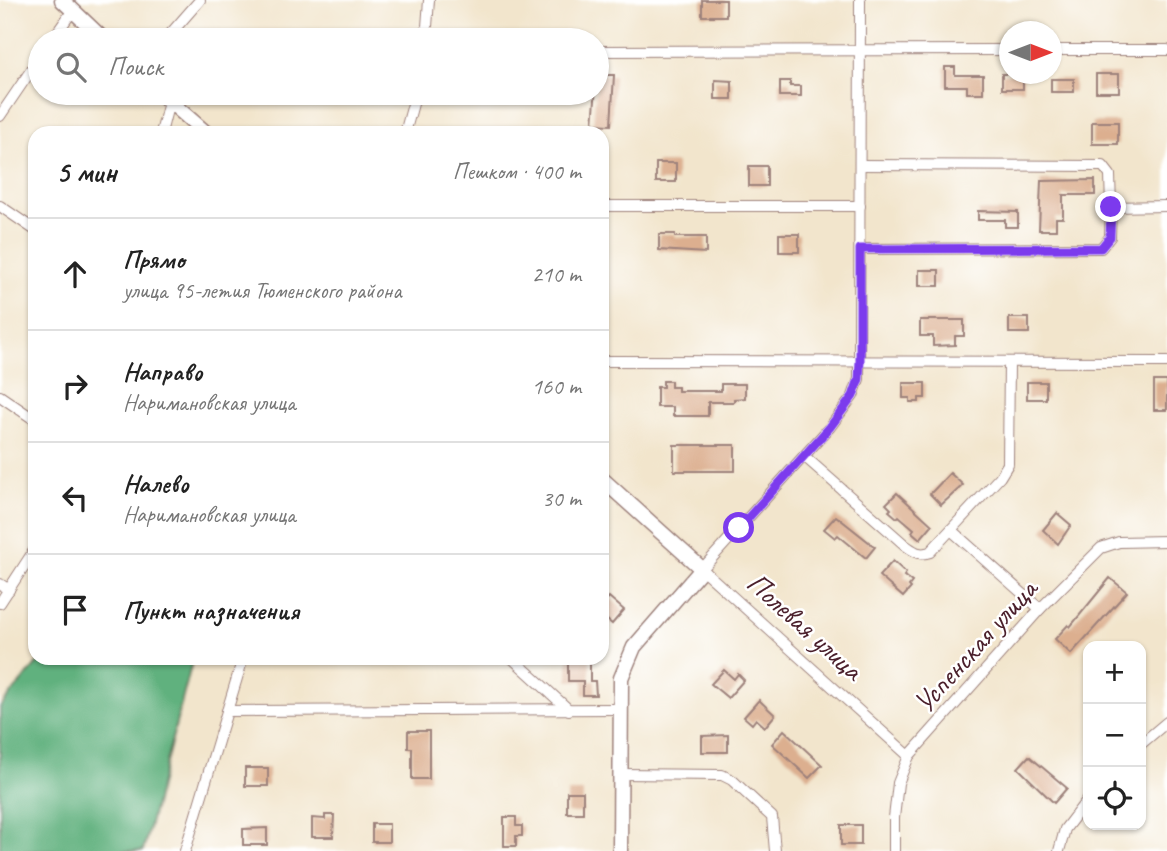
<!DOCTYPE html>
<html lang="ru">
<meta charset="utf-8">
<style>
body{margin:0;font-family:Caveat,sans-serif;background:#f2f2f2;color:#222}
.controls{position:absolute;right:21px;bottom:21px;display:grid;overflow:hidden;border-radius:14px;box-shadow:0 2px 5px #0004}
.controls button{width:63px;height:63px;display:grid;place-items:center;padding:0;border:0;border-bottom:2px solid #e0e0e0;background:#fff;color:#222;font:35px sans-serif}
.compass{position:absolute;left:999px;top:21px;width:63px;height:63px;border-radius:50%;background:#fff;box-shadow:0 2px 5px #0004;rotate:90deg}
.stop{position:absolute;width:21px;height:21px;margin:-16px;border:5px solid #7c3aed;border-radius:50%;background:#fff}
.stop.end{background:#7c3aed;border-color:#fff;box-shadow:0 2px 7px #0008}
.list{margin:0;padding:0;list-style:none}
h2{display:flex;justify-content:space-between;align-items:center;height:91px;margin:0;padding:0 28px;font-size:30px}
h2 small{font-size:23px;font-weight:400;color:#767676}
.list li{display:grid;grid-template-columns:46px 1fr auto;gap:21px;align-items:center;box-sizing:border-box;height:112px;padding:0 28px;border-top:2px solid #e0e0e0}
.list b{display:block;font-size:26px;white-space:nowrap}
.list p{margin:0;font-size:23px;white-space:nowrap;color:#767676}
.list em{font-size:23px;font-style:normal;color:#767676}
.icon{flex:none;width:38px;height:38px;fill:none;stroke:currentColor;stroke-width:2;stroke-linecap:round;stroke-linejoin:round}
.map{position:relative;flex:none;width:1167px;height:851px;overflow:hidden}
.search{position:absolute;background:#fff;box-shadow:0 2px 5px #0004;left:28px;top:28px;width:581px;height:77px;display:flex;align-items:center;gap:18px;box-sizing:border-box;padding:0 24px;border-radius:38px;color:#767676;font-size:26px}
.panel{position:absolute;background:#fff;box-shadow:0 2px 5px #0004;left:28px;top:126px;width:581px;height:539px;border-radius:21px}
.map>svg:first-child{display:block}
.forest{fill:#60b17e;stroke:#556854;stroke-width:2}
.building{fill:#dcaf8f}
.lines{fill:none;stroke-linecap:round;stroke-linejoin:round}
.street-casing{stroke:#9e827c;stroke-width:12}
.secondary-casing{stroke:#9e827c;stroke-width:17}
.street{stroke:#fff;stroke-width:10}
.secondary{stroke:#fff;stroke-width:14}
.route{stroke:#7c3aed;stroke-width:9}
.labels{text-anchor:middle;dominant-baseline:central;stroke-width:5;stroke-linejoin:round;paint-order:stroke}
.street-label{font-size:30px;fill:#4a1f2b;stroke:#fff}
</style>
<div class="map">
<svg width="1167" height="851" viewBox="0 0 1167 851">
<rect width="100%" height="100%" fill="#fff"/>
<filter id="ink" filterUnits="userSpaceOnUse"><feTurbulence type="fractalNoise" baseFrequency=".0143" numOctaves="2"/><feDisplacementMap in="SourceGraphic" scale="14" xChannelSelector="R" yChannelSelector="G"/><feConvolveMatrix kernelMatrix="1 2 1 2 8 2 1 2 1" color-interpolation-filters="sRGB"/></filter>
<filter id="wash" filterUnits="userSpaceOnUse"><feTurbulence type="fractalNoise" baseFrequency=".00686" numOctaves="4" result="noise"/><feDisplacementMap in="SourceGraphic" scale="28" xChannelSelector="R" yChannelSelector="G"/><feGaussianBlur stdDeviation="1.57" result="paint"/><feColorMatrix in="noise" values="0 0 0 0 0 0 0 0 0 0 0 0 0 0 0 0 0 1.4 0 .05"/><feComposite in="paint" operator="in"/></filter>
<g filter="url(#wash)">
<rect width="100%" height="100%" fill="#f2e5cc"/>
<polygon class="forest" points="42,658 193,658 143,851 0,851 0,707"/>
<g id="blocks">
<g class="building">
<rect x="702" y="0" width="24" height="16"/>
<polygon points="945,67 955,67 955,75 983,75 983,93 967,93 967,86 945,86"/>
<rect x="1002" y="74" width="21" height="15"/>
<rect x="1096" y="74" width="23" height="18"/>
<polygon points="597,75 614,75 611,125 593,124"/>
<rect x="1051" y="79" width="23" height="13"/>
<polygon points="715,80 732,81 732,99 715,99"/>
<polygon points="780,81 790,81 790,86 801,86 801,96 780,96"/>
<rect x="1092" y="122" width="26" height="22"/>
<rect x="656" y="163" width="20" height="19"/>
<rect x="749" y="166" width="18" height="20"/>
<polygon points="1095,180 1095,195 1063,195 1063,218 1056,218 1056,230 1039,230 1041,181"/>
<polygon points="978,211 1018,212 1018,227 1005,227 1005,220 978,220"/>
<polygon points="659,234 675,234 675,237 706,237 706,253 659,250"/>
<rect x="779" y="234" width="20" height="18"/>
<rect x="919" y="270" width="20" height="16"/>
<rect x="1009" y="318" width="20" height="15"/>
<polygon points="920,320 964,320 964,336 955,336 955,345 933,346 933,336 920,336"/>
<polygon points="663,381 671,381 671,387 678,387 678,391 721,391 721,384 745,384 745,398 734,399 734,402 708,402 708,416 673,416 673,407 657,407 657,387 663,387"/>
<rect x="1154" y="381" width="13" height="29"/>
<rect x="1027" y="382" width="19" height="17"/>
<polygon points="903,383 925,383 925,398 919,398 919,402 910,402 910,398 903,398"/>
<rect x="674" y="445" width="61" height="26"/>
<polygon points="950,473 963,485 941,505 930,494"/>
<polygon points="897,493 932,525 920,539 912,532 914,529 899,516 897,518 889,511 891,509 886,504"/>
<polygon points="1057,513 1071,525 1058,544 1043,530"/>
<polygon points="836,516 875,547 866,558 838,535 835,538 824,529"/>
<polygon points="893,561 906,573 904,576 912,582 909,586 911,588 903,597 879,576"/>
<polygon points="1110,578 1127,592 1071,654 1055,639 1068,625 1070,627"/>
<polygon points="609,597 624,610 612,624 606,619 602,623 602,605"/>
<polygon points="568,658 590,658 590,681 595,681 596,695 583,695 583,681 568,681"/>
<polygon points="724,670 734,679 738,674 744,680 728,698 711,684"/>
<polygon points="759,700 775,715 765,727 756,719 752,724 744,717"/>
<polygon points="784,730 822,765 809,778 772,744"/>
<polygon points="408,731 429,731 429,779 412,779 412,748 408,748"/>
<polygon points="728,735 728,752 702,752 702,736"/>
<polygon points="1029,756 1067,788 1054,803 1018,768"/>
<rect x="245" y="768" width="23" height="18"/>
<rect x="567" y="792" width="16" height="21"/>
<polygon points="325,815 334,815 333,837 312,837 312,818 325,819"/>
<polygon points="504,817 516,817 516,826 522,826 522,836 516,836 516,846 504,846"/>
<rect x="372" y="824" width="17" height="18"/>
<rect x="841" y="825" width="20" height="20"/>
<polygon points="267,828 267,845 243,845 243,829"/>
</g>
</g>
</g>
<g filter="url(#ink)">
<use href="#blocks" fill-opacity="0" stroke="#9e827c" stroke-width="2"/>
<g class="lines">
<defs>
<g id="street">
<polyline points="860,0 859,379 853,396 830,427 702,569 909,756"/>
<polyline points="52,40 73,10"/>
<polyline points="165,40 200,0"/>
<polyline points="426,40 429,0"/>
<polyline points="1052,50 1167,50"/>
<polyline points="597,51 1010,50"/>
<polyline points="0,116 40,57"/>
<polyline points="161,133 169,102"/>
<polyline points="405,133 416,93"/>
<polyline points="860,165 1103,166 1110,175 1111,207"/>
<polyline points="0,206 35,230"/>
<polyline points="602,206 860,206"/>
<polyline points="860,249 1101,248 1110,237 1111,207 1167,206"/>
<polyline points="602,361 1167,362"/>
<polyline points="0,396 35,420"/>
<path d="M804,456L905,545C914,551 919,556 930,552L1000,477L1008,464L1009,362"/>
<polyline points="951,530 1040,609"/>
<polyline points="0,584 9,590"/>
<polyline points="0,603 35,549"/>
<polyline points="512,658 569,710"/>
<polyline points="227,711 619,709"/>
<polyline points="1141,744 1167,722"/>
<polyline points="620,774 722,775 732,780 772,817 775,851"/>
<polyline points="185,851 243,658"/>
<polyline points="894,851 894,818 898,783 909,756 1040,609 1101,548 1119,542 1167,541"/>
<polyline points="1059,851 1065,829 1088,799"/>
</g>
<g id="secondary">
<polyline points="62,0 104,40"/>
<polyline points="160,93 206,133"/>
<polyline points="602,479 702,569 634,647 621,678 620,851"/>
</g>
</defs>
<use href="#street" class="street-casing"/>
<use href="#secondary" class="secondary-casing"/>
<use href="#street" class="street"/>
<use href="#secondary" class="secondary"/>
</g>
</g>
<g class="lines" filter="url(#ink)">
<polyline class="route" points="739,528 830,427 853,396 859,379 860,361 860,249 1101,248 1110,237 1111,207"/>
</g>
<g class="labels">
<g class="street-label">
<text transform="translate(805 626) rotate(42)">Полевая улица</text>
<text transform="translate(975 646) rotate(-48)">Успенская улица</text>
</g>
</g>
</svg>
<div class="controls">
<button>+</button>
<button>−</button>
<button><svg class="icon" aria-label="locate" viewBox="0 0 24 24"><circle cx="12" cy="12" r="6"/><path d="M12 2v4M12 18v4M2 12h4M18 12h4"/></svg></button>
</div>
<svg class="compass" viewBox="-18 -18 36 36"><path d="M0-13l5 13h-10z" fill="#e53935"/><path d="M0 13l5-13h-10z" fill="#767676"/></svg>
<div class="stop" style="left:739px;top:528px"></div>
<div class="stop end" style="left:1111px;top:207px"></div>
<div class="search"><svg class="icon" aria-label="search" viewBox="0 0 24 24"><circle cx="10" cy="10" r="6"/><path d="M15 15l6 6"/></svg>Поиск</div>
<section class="panel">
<h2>5 мин<small>Пешком · 400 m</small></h2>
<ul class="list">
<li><svg class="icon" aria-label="ahead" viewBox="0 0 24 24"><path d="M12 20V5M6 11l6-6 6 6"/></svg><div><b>Прямо</b><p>улица 95-летия Тюменского района</p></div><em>210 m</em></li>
<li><svg class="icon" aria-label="right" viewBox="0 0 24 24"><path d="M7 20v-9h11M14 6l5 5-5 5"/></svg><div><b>Направо</b><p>Наримановская улица</p></div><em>160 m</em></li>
<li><svg class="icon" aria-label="left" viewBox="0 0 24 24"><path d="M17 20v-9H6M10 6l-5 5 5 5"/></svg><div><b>Налево</b><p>Наримановская улица</p></div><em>30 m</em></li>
<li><svg class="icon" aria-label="arrive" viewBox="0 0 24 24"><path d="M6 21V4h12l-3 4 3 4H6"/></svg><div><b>Пункт назначения</b></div></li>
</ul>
</section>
</div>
